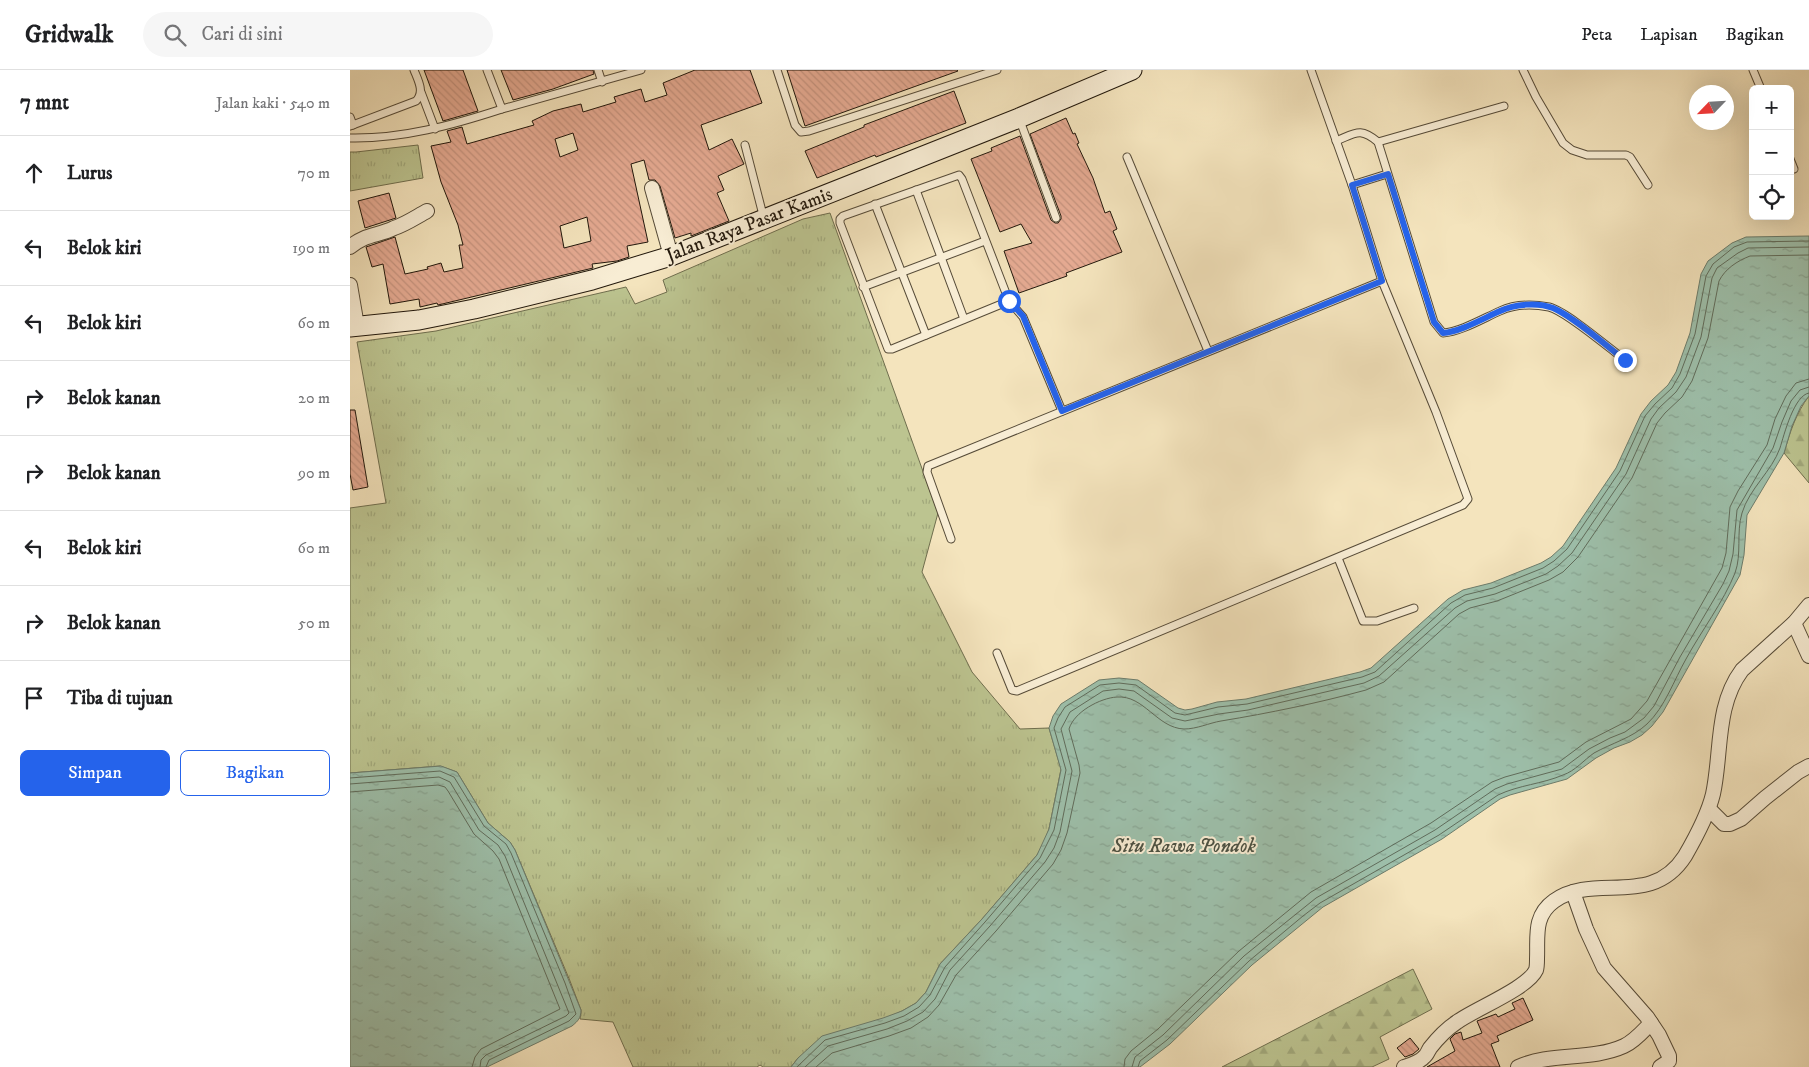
<!DOCTYPE html>
<html lang="id">
<meta charset="utf-8">
<style>
body{margin:0;font-family:"IM FELL DW Pica",serif;background:#f6f6f6;color:#202124}
.controls{position:absolute;right:15px;top:15px;display:grid;overflow:hidden;border-radius:8px;box-shadow:0 5px 20px #0002}
.controls button{width:45px;height:45px;display:grid;place-items:center;padding:0;border:0;border-bottom:1px solid #e0e0e0;background:#fff;color:#202124;font:25px sans-serif}
.compass{position:absolute;left:1339px;top:15px;width:45px;height:45px;border-radius:50%;background:#fff;box-shadow:0 5px 20px #0002;rotate:245deg}
.stop{position:absolute;width:15px;height:15px;margin:-11px;border:4px solid #2563eb;border-radius:50%;background:#fff}
.stop.end{background:#2563eb;border-color:#fff;box-shadow:0 1px 5px #0008}
.list{margin:0;padding:0;list-style:none}
h2{display:flex;justify-content:space-between;align-items:center;height:65px;margin:0;padding:0 20px;font-size:21px}
h2 small{font-size:16px;font-weight:400;color:#757577}
.list li{display:grid;grid-template-columns:32px 1fr auto;gap:15px;align-items:center;box-sizing:border-box;height:75px;padding:0 20px;border-top:1px solid #e0e0e0}
.list b{display:block;font-size:19px;white-space:nowrap}
.list em{font-size:16px;font-style:normal;color:#757577}
.actions{display:flex;gap:10px;padding:15px 20px}
.actions a{flex:1;padding:11px 0;border:1px solid #2563eb;border-radius:8px;text-align:center;font-size:18px;color:#2563eb}
.actions .main{background:#2563eb;color:#fff}
.icon{flex:none;width:28px;height:28px;fill:none;stroke:currentColor;stroke-width:2;stroke-linecap:round;stroke-linejoin:round}
.map{position:relative;flex:none;width:1459px;height:997px;overflow:hidden}
header{display:flex;align-items:center;gap:30px;box-sizing:border-box;height:70px;padding:0 25px;background:#fff;border-bottom:1px solid #e0e0e0}
header strong{font-size:24px}
nav{display:flex;gap:28px;margin-inline-start:auto;font-size:18px}
.search{width:350px;height:45px;background:#f6f6f6;display:flex;align-items:center;gap:12px;box-sizing:border-box;padding:0 18px;border-radius:28px;color:#757577;font-size:19px}
main{display:flex}
aside{flex:1;background:#fff}
.map>svg:first-child{display:block}
.grass{fill:url(#grass-tufts);stroke:#6f6e4e}
.forest{fill:url(#forest-firs);stroke:#6f6e4e}
.water{fill:url(#water-ripples);stroke:#6c7c6b}
.lines{fill:none;stroke-linecap:round;stroke-linejoin:round}
.shore{stroke:#606c5b;stroke-width:1}
.building{fill:url(#building-back-hatch);stroke:#22180c;fill-rule:evenodd}
.service-casing{stroke:#564b38;stroke-width:9}
.minor-casing{stroke:#564b38;stroke-width:16}
.secondary-casing{stroke:#22180c;stroke-width:21}
.service{stroke:#f8edd4;stroke-width:7}
.minor{stroke:#f8edd4;stroke-width:14}
.secondary{stroke:#f8edd4;stroke-width:19}
.route{stroke:#2563eb;stroke-width:6}
.labels{text-anchor:middle;dominant-baseline:central;stroke-width:4;stroke-linejoin:round;paint-order:stroke}
.street-label{font-size:19px;fill:#22180c;stroke:#f8edd4}
.water-label{font-size:20px;font-style:italic;fill:#4d5243;stroke:#f8edd4}
</style>
<header>
<strong>Gridwalk</strong>
<div class="search"><svg class="icon" aria-label="search" viewBox="0 0 24 24"><circle cx="10" cy="10" r="6"/><path d="M15 15l6 6"/></svg>Cari di sini</div>
<nav><a>Peta</a><a>Lapisan</a><a>Bagikan</a></nav>
</header>
<main>
<aside>
<h2>7 mnt<small>Jalan kaki · 540 m</small></h2>
<ul class="list">
<li><svg class="icon" aria-label="ahead" viewBox="0 0 24 24"><path d="M12 20V5M6 11l6-6 6 6"/></svg><div><b>Lurus</b></div><em>70 m</em></li>
<li><svg class="icon" aria-label="left" viewBox="0 0 24 24"><path d="M17 20v-9H6M10 6l-5 5 5 5"/></svg><div><b>Belok kiri</b></div><em>190 m</em></li>
<li><svg class="icon" aria-label="left" viewBox="0 0 24 24"><path d="M17 20v-9H6M10 6l-5 5 5 5"/></svg><div><b>Belok kiri</b></div><em>60 m</em></li>
<li><svg class="icon" aria-label="right" viewBox="0 0 24 24"><path d="M7 20v-9h11M14 6l5 5-5 5"/></svg><div><b>Belok kanan</b></div><em>20 m</em></li>
<li><svg class="icon" aria-label="right" viewBox="0 0 24 24"><path d="M7 20v-9h11M14 6l5 5-5 5"/></svg><div><b>Belok kanan</b></div><em>90 m</em></li>
<li><svg class="icon" aria-label="left" viewBox="0 0 24 24"><path d="M17 20v-9H6M10 6l-5 5 5 5"/></svg><div><b>Belok kiri</b></div><em>60 m</em></li>
<li><svg class="icon" aria-label="right" viewBox="0 0 24 24"><path d="M7 20v-9h11M14 6l5 5-5 5"/></svg><div><b>Belok kanan</b></div><em>50 m</em></li>
<li><svg class="icon" aria-label="arrive" viewBox="0 0 24 24"><path d="M6 21V4h12l-3 4 3 4H6"/></svg><div><b>Tiba di tujuan</b></div></li>
</ul>
<div class="actions"><a class="main">Simpan</a><a>Bagikan</a></div>
</aside>
<div class="map">
<svg width="1459" height="997" viewBox="0 0 1459 997">
<defs>
<pattern id="grass-tufts" width="24" height="20" patternUnits="userSpaceOnUse" patternTransform="scale(1.25)"><rect width="24" height="20" fill="#bcc490"/><path d="M3 7l-1-3M5 7V3M7 7l1-3M15 17l-1-3M17 17v-4M19 17l1-3" fill="none" stroke="#a1a87b"/></pattern>
<pattern id="forest-firs" width="22" height="20" patternUnits="userSpaceOnUse" patternTransform="scale(1.25)"><rect width="22" height="20" fill="#bcc490"/><path d="M5 1l3.5 6h-7zM16 11l3.5 6h-7z" fill="#a1a87b"/></pattern>
<pattern id="water-ripples" width="26" height="14" patternUnits="userSpaceOnUse" patternTransform="scale(1.25)"><rect width="26" height="14" fill="#9dbfaa"/><path d="M2 4q2-2 4 0t4 0M15 11q2-2 4 0t4 0" fill="none" stroke="#87a391"/></pattern>
<pattern id="building-back-hatch" width="6" height="6" patternUnits="userSpaceOnUse" patternTransform="scale(1.25)"><rect width="6" height="6" fill="#e5aa92"/><path d="M-1 5l2 2M0 0l6 6M5-1l2 2" fill="none" stroke="#c4927d"/></pattern>
</defs>
<rect width="100%" height="100%" fill="#f4e4bd"/>
<filter id="stains"><feTurbulence type="fractalNoise" baseFrequency=".004" numOctaves="4"/><feColorMatrix values="0 0 0 0 .2 0 0 0 0 .09 0 0 0 0 .02 0 0 0 .5 -.17"/></filter>
<radialGradient id="worn" r=".72"><stop offset=".6" stop-color="#630" stop-opacity="0"/><stop offset="1" stop-color="#630" stop-opacity=".3"/></radialGradient>
<g class="grass">
<polygon points="68,75 73,108 0,121 0,82 6,82"/>
<polygon points="480,143 588,443 572,502 622,602 670,659 699,658 711,699 699,759 694,773 687,785 632,849 590,894 576,922 566,933 552,941 448,988 441,997 413,997 410,995 407,997 283,997 263,952 230,949 231,940 220,911 165,780 160,772 138,753 107,702 90,696 0,703 0,438 36,433 7,272 86,261 276,217 285,234 317,222 313,210 453,149"/>
</g>
<g class="forest">
<path d="M1459,326V413L1434,383C1440,362 1446,343 1459,326Z"/>
<polygon points="1063,899 1082,939 1030,967 1039,989 1022,997 872,997"/>
</g>
<g class="water">
<polygon points="1459,166 1459,326 1451,336 1442,356 1434,383 1397,445 1394,485 1390,505 1313,642 1302,656 1292,665 1280,672 1264,678 1246,688 1217,709 1160,725 1150,729 1092,769 973,837 902,895 820,974 790,997 441,997 448,988 472,966 533,948 552,941 566,933 576,922 590,894 632,849 687,785 699,759 711,700 699,658 703,646 711,634 749,610 769,608 788,610 828,638 835,640 842,639 867,632 896,629 1010,602 1021,598 1098,529 1113,520 1141,513 1191,493 1201,487 1213,476 1266,398 1291,344 1301,331 1318,315 1326,302 1340,263 1351,204 1358,191 1382,173 1396,167"/>
<path d="M91,696L107,702L138,753L160,772L165,780L231,940C231,948 228,951 222,956L137,997H0V703Z"/>
</g>
<g class="lines">
<g class="shore">
<polyline points="0,708 90,701 104,707 134,756 156,774 161,783 215,913 226,944 219,951 139,990 136,997"/>
<polyline points="0,714 89,707 100,712 129,760 148,775 155,786 219,943 216,946 136,985 131,990 130,997"/>
<polyline points="0,722 88,715 95,717 98,721 124,764 143,781 149,789 210,939 131,979 125,987 122,997"/>
<polyline points="447,997 475,970 535,953 554,946 569,937 580,925 595,897 635,852 690,788 704,760 716,700 704,658 708,648 715,637 750,615 769,613 786,615 825,643 835,645 868,637 897,634 1012,607 1025,602 1101,533 1115,525 1143,518 1193,498 1204,491 1217,479 1270,401 1295,346 1305,334 1322,318 1330,304 1345,264 1356,206 1363,194 1384,177 1397,172 1459,171"/>
<polyline points="455,997 478,976 537,959 557,951 573,942 585,929 600,900 640,856 695,792 704,778 710,762 722,701 711,659 720,642 753,621 769,619 784,621 822,648 835,651 869,644 898,640 1014,613 1029,606 1105,538 1117,531 1145,524 1196,504 1208,496 1222,483 1276,404 1301,349 1309,338 1326,322 1336,307 1351,267 1362,208 1367,198 1388,183 1398,178 1459,177"/>
<path d="M466,997L482,983L539,966L561,958L578,947L589,935L606,905L646,861L703,794L711,780L717,763L730,703L729,695L719,659C724,642 750,628 767,627C794,625 807,658 834,659C847,659 859,653 871,651C920,643 968,633 1016,620L1034,612L1109,544L1120,538L1147,531L1199,510L1213,502L1228,487L1282,408L1307,353L1315,343L1332,327L1342,311L1358,268L1369,211C1375,199 1387,191 1400,186L1459,185"/>
<polyline points="774,997 775,989 781,981 808,959 889,881 961,822 1081,753 1142,712 1155,707 1209,692 1236,672 1281,649 1297,631 1372,498 1376,483 1380,437 1388,421 1417,375 1425,349 1436,326 1446,313 1459,309"/>
<polyline points="782,997 785,987 813,965 894,886 966,828 1085,760 1145,719 1157,714 1212,699 1239,679 1260,668 1275,662 1294,648 1304,636 1330,587 1373,514 1379,501 1383,484 1387,440 1423,378 1432,352 1441,331 1450,320 1459,317"/>
<path d="M788,997L790,991L817,970L899,891L953,846L970,833L1089,765L1148,725C1169,715 1192,714 1213,705C1225,701 1234,690 1244,683C1262,673 1282,668 1297,654C1315,637 1324,610 1336,589C1350,563 1374,531 1385,503C1392,484 1386,463 1392,443C1399,419 1422,401 1430,378C1434,365 1444,325 1459,323"/>
</g>
</g>
<g class="building">
<polygon points="74,0 113,0 128,41 93,51"/>
<polygon points="151,0 243,0 244,4 203,19 163,30"/>
<path d="M345,0H400L412,33L351,55L359,80L382,69L394,94L368,106L374,120L367,123L379,151L341,166V163L325,168L310,116L305,110H299L294,90L281,94L298,172L277,176L279,187L267,191L242,194L243,198L239,199L88,235L87,233L70,237L69,229L40,234L33,194L22,197L16,177L45,167L55,204L78,199L77,197L91,193L94,202L113,198L109,175H113L108,155L91,112L81,76L101,72L97,61L112,57L117,74L184,55L182,51L203,41L231,34L233,42L266,32L264,27L291,19L295,32L317,25L313,13ZM223,63L228,80L210,87L205,69ZM237,147L241,171L214,178L210,156Z"/>
<polygon points="437,0 607,0 608,1 455,56"/>
<polygon points="604,21 616,53 526,87 525,85 467,108 455,81 514,57 514,55"/>
<polygon points="716,48 723,64 725,63 729,73 727,74 743,108 755,143 760,141 767,159 763,161 772,182 716,203 717,206 669,223 654,181 682,173 671,154 650,162 621,89 642,81 641,78 670,66 701,150 705,153 708,153 711,149 711,146 680,64"/>
<polygon points="39,123 46,148 15,158 8,131"/>
<polygon points="0,340 5,340 18,417 3,420 0,404"/>
<polygon points="1173,928 1183,950 1147,966 1149,971 1141,974 1150,997 1077,997 1105,981 1100,969 1105,964 1111,962 1113,970 1132,963 1127,951 1146,944 1148,947 1165,939 1162,933"/>
<polygon points="1060,968 1069,979 1063,984 1055,987 1047,978"/>
</g>
<g class="lines">
<defs>
<g id="service">
<polyline points="137,0 152,39 291,0"/>
<polyline points="248,0 252,12"/>
<polyline points="427,0 445,55 451,62 459,61 647,0"/>
<polyline points="1173,0 1186,27 1213,73 1222,80 1237,85 1276,85 1280,87 1298,115"/>
<polyline points="1403,0 1411,19"/>
<polyline points="71,22 85,59"/>
<polyline points="0,47 3,55"/>
<polyline points="669,48 706,148"/>
<path d="M0,56L66,31C75,22 68,10 64,0"/>
<path d="M0,68C52,69 103,55 152,39"/>
<path d="M986,71C1006,63 1010,57 1028,72L1084,252L1093,263C1110,262 1134,248 1150,241C1165,234 1183,234 1199,237C1216,241 1259,278 1275,290"/>
<polyline points="1028,72 1154,36"/>
<polyline points="395,75 414,149"/>
<polyline points="777,87 858,281"/>
<polyline points="1440,89 1444,99"/>
<polyline points="1002,115 1037,104"/>
<polyline points="566,120 614,249"/>
<polyline points="525,134 576,265"/>
<polyline points="513,217 635,171"/>
<polyline points="659,231 542,279 538,279 490,153 490,149 493,146 609,105 612,109 659,231 673,247 712,341"/>
<polyline points="601,469 577,402 578,396 1032,211"/>
<polyline points="988,488 1013,551 1027,551 1064,538"/>
<polyline points="647,583 662,620 667,621 1113,435 1118,429 1086,342 1032,211 1002,115 961,0"/>
</g>
<g id="minor">
<polyline points="302,118 321,186"/>
<path d="M0,177C15,164 28,166 44,158C56,154 66,147 77,141"/>
<polyline points="0,215 7,256"/>
<polyline points="1444,553 1459,586"/>
<polyline points="1359,739 1374,754 1380,754 1391,749 1415,728 1448,702 1459,696"/>
<polyline points="1223,822 1236,859 1254,898 1297,947 1309,965 1319,986 1319,991 1310,997"/>
<path d="M1054,997C1060,995 1070,992 1074,987C1077,985 1078,981 1080,978C1087,969 1098,958 1107,952C1125,939 1178,918 1186,900C1187,897 1187,892 1187,889C1188,867 1183,846 1204,831C1245,802 1301,839 1335,786C1346,767 1358,745 1363,724C1372,683 1365,636 1392,600L1444,553L1459,535"/>
<path d="M1168,997C1201,982 1241,991 1274,976C1285,971 1293,961 1301,953"/>
</g>
<polyline id="secondary" points="0,257 69,250 124,239 242,210 321,186 669,48 782,0"/>
</defs>
<use href="#service" class="service-casing"/>
<use href="#minor" class="minor-casing"/>
<use href="#secondary" class="secondary-casing"/>
<use href="#service" class="service"/>
<use href="#minor" class="minor"/>
<use href="#secondary" class="secondary"/>
</g>
<g class="lines">
<path class="route" d="M659,231L673,246L712,341L1032,211L1002,115L1038,104L1084,252L1093,263C1110,262 1134,248 1150,241C1164,234 1188,232 1203,238C1224,247 1255,275 1275,290"/>
</g>
<g class="labels">
<g class="street-label">
<text transform="translate(399 155) rotate(-21)">Jalan Raya Pasar Kamis</text>
</g>
<g class="water-label">
<text x="834" y="776">Situ Rawa Pondok</text>
</g>
</g>
<rect width="100%" height="100%" filter="url(#stains)"/>
<rect width="100%" height="100%" fill="url(#worn)"/>
</svg>
<div class="controls">
<button>+</button>
<button>−</button>
<button><svg class="icon" aria-label="locate" viewBox="0 0 24 24"><circle cx="12" cy="12" r="6"/><path d="M12 2v4M12 18v4M2 12h4M18 12h4"/></svg></button>
</div>
<svg class="compass" viewBox="-18 -18 36 36"><path d="M0-13l5 13h-10z" fill="#e53935"/><path d="M0 13l5-13h-10z" fill="#757577"/></svg>
<div class="stop" style="left:659px;top:231px"></div>
<div class="stop end" style="left:1275px;top:290px"></div>
</div>
</main>
